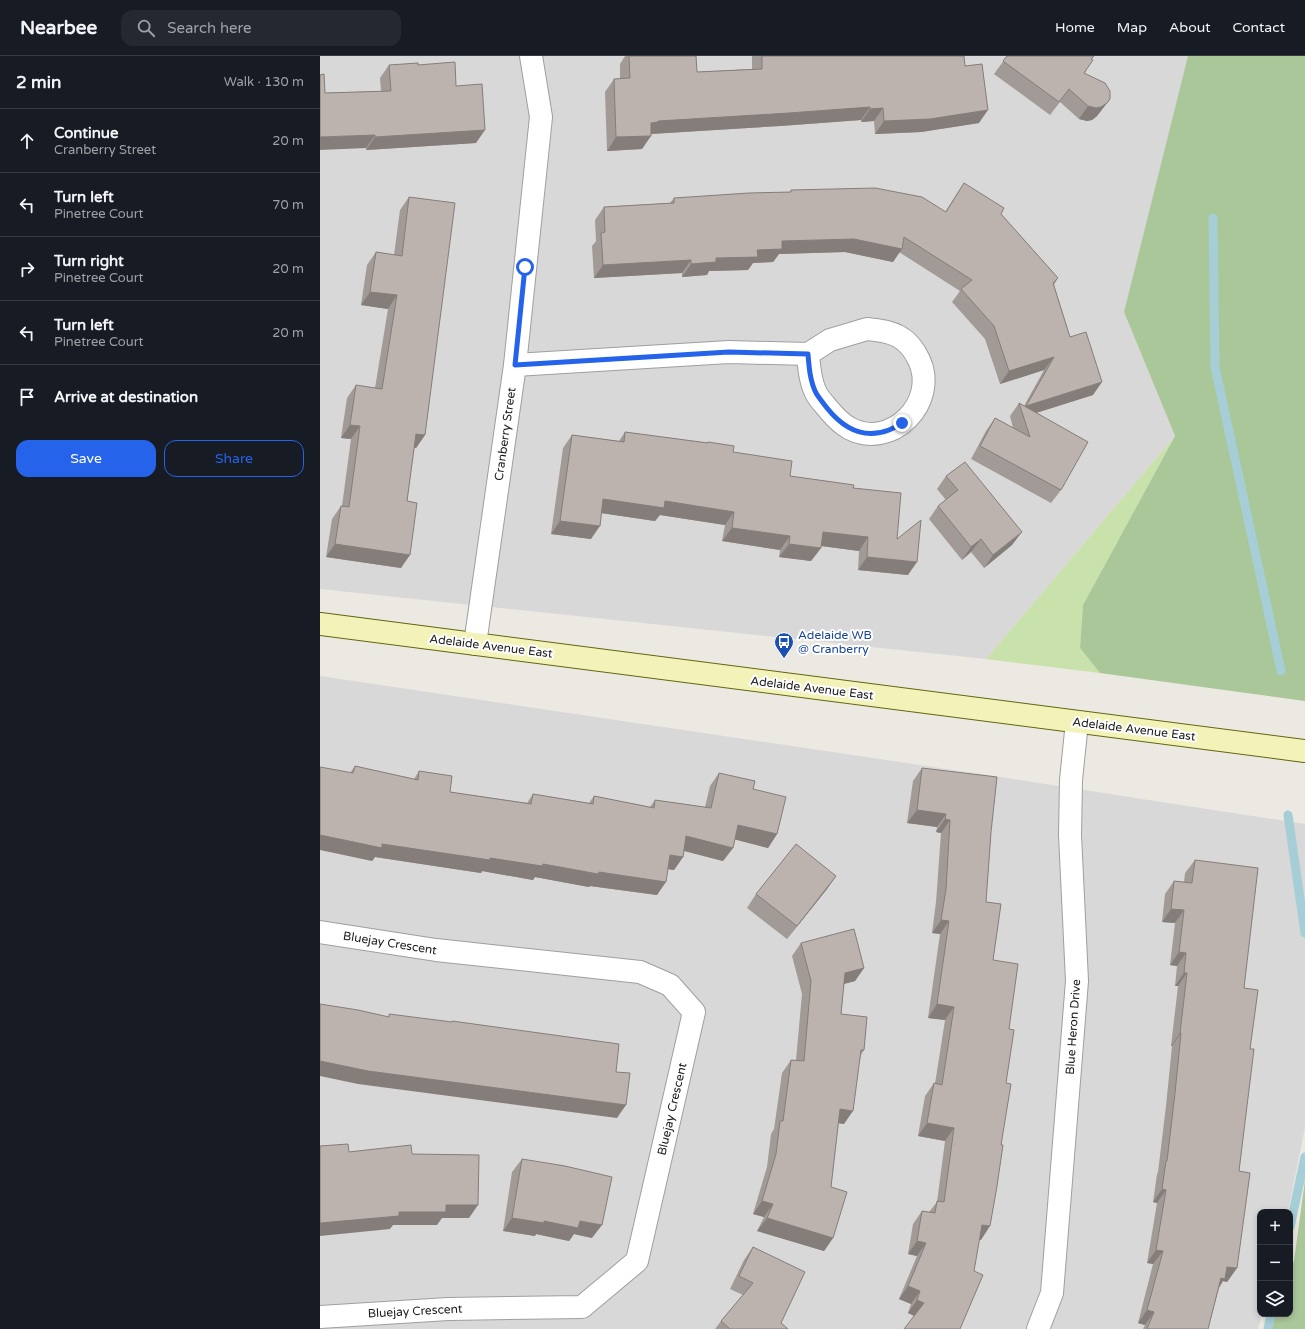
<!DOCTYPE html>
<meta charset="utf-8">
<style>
body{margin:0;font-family:"Varela Round",sans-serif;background:#242831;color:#f1f3f6}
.controls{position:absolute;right:12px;bottom:12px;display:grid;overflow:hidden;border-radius:8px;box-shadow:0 2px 6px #0003}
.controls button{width:36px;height:36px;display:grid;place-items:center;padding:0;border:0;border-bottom:1px solid #363941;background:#171b24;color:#f1f3f6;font:20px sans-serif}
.stop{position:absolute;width:12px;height:12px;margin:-9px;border:3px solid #2563eb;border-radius:50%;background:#fff}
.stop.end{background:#2563eb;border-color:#fff;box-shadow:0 1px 4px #0008}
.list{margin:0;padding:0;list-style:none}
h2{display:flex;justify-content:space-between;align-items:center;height:52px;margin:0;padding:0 16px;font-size:17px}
h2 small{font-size:13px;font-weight:400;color:#9ea1a6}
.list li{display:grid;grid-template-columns:26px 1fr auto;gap:12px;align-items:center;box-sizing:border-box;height:64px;padding:0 16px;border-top:1px solid #363941}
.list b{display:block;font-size:15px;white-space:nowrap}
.list p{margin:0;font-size:13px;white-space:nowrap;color:#9ea1a6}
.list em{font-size:13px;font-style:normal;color:#9ea1a6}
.actions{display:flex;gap:8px;padding:12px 16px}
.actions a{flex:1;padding:9px 0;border:1px solid #2563eb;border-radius:12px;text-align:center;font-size:14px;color:#2563eb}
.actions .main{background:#2563eb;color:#fff}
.icon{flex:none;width:22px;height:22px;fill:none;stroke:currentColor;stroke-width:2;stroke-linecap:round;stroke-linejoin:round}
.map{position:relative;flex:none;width:985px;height:1273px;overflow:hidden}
header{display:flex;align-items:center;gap:24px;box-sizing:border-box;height:56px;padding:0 20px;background:#171b24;border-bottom:1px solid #363941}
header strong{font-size:19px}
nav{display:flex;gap:22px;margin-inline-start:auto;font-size:14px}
.search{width:280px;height:36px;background:#242831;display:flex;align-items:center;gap:10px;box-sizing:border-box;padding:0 14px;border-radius:12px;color:#9ea1a6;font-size:15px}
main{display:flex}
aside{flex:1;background:#171b24}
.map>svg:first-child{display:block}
.residential{fill:#d9d8d8}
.grass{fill:#c9e2ab}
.forest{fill:#aac79a}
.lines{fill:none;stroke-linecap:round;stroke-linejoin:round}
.stream{stroke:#a5ced6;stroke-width:9}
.minor-casing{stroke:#9f9f9f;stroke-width:24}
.secondary-casing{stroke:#62660e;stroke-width:24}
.minor{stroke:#fff;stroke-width:22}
.secondary{stroke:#f2f2b9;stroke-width:22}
.wall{fill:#a29a96}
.shaded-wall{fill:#847d7a}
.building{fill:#bcb3af;stroke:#847d7a}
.route{stroke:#2563eb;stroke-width:5}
.labels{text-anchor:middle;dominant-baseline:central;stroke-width:4;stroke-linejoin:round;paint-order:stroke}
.street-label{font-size:12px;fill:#1b1b1b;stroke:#fff}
.transit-label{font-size:12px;fill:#164399;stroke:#fff;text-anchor:start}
</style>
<header>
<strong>Nearbee</strong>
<div class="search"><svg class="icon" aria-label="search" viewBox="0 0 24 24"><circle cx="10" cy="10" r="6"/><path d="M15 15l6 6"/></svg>Search here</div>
<nav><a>Home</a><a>Map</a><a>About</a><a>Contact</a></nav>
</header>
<main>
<aside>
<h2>2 min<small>Walk · 130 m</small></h2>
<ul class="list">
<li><svg class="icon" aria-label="ahead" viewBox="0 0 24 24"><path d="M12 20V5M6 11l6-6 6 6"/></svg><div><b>Continue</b><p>Cranberry Street</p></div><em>20 m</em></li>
<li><svg class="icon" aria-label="left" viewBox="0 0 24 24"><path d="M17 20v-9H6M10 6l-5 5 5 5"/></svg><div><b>Turn left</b><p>Pinetree Court</p></div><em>70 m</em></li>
<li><svg class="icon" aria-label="right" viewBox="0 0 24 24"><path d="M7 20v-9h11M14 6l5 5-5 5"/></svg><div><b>Turn right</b><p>Pinetree Court</p></div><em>20 m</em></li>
<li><svg class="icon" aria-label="left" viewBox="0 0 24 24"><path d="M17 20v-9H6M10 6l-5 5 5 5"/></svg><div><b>Turn left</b><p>Pinetree Court</p></div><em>20 m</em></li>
<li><svg class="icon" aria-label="arrive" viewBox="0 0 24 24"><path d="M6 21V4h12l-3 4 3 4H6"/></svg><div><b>Arrive at destination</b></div></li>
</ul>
<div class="actions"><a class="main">Save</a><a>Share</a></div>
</aside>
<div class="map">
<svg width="985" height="1273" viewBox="0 0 985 1273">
<rect width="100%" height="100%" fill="#ece8e2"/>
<g class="residential">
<polygon points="0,0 868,0 804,256 855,380 666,603 0,533"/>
<polygon points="0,620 687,722 985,768 985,1071 968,1156 940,1156 940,1258 942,1258 938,1273 0,1273"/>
</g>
<polygon class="grass" points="855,380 763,549 760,592 780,617 666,603"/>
<g class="forest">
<polygon points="868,0 985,0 985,645 780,617 760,592 763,549 855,380 804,256"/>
<polygon points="985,1124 985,1273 949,1273 954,1258 970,1258 970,1216 974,1205"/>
</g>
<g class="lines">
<g class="stream">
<polyline points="893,162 895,311 961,615"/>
<polyline points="968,759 985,877"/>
<polyline points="970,1171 985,1101"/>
<polyline points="948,1273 951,1258"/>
</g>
<defs>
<g id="minor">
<path d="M547,273C572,275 588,280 599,304C619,346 571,395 529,372C520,367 515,361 509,354C505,349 499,343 496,337C490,325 489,311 488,298L510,284Z"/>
<polyline points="195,309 409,296 488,298"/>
<polyline points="155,588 195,309 221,61 211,0"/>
<polyline points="0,876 116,894 320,916 350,929 374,956 317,1205 262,1251 128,1253 0,1261"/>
<polyline points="718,1273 732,1237 757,925 750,779 751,724 757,666"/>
</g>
<polyline id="secondary" points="0,568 985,695"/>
</defs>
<use href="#minor" class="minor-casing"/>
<use href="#secondary" class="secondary-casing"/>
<use href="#minor" class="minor"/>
<use href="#secondary" class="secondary"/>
</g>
<g class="wall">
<polygon points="305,0 376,0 377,16 432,13 432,0 644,0 645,10 659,67 601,76 555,78 554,65 541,66 541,64 460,70 331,78 322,93 287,95 285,36 294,23 300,23 300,8"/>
<polygon points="687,0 772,3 765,17 790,43 777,60 772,64 767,65 759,63 740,46 730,59 674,18"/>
<polygon points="69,9 98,9 136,30 156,87 46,94 46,92 5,37 61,35 60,22"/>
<polygon points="644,127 681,158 738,222 734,229 750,281 773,339 716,357 741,434 731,447 651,403 666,375 675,362 693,372 690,360 699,347 704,350 724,314 680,328 665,283 632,246 640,235 579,196 573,206 525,196 459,198 453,206 433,207 428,214 389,215 387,219 362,221 362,217 274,222 272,190 276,185 275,164 284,151 350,147 354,142 470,136 471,134 625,156"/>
<polygon points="89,141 105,379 96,392 94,392 87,445 81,512 6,501 12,463 21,450 22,450 31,383 21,382 27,342 36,329 55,332 68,253 41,249 47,209 56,196 74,199 80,154"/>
<polygon points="305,376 388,387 388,386 413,396 470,420 533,432 577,483 588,519 538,514 539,495 501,490 501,492 491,505 459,501 460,494 402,485 405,469 340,459 335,465 281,457 271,483 231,478 243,392 252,379 299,385"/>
<polygon points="626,420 692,489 664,512 651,496 642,504 609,463 618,450 626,444 617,433"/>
<polygon points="35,710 94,723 99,715 130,736 207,747 213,738 269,747 274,740 330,751 335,744 385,751 390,730 399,717 433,733 457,778 448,792 415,783 413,792 403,805 364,795 363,801 354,814 348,813 337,839 270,830 269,831 215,821 213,824 162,815 161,817 55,801 52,805 30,717"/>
<polygon points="602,712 671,776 666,846 673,904 689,973 681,1089 661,1184 660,1183 594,1260 588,1257 591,1248 579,1243 597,1200 588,1198 593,1168 602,1155 609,1156 617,1146 625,1085 598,1080 605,1040 614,1027 615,1028 625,964 608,962 620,878 612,877 616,846 621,777 616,776 617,771 587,767 593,725"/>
<polygon points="875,804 924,932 930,993 919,1115 917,1212 907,1226 903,1225 899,1232 888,1273 823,1273 825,1269 818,1267 833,1208 827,1207 837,1147 833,1146 837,1118 838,1116 846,1050 852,990 851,990 858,930 855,930 857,910 850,909 855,867 842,866 845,838 854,825 864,826 865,817"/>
<polygon points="516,820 507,833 467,883 427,852 436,838"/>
<polygon points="481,887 544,912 535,925 524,928 521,958 544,994 541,999 524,1068 518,1067 511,1131 513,1182 504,1195 437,1175 444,1161 433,1158 447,1111 451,1078 454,1073 462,1017 471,1004 476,1004 482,938 472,900"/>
<polygon points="202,1103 272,1182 254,1178 249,1185 216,1178 215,1180 183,1175 192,1116"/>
<polygon points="433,1191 461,1267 468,1273 395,1273 401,1265 423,1239 410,1233 424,1204"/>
</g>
<g class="shaded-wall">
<polygon points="787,47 777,60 772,64 767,65 759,63 768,50"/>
<polygon points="550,51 541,64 460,70 330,78 331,67 338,65"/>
<polygon points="563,52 554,65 541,66 550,53"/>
<polygon points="668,54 659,67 601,76 555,78 564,65"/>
<polygon points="165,74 156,87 46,94 55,81"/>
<polygon points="55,79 46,92 0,94 0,81"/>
<polygon points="331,80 322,93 287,95 296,81"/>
<polygon points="534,183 582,193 573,206 525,196 459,198 453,206 433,207 428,214 389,215 387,219 362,221 371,208 437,194 462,185"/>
<polygon points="371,204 362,217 274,222 283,209"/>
<polygon points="50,236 77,239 68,253 41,249"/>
<polygon points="734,301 724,314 680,328 689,315"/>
<polygon points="782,326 773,339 703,361 702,357 706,350"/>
<polygon points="30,369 40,370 31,383 21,382"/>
<polygon points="96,378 105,379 96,392 87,391"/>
<polygon points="283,443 345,445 414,456 405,469 340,459 335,465 274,456"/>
<polygon points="240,465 280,470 271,483 231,478"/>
<polygon points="412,472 470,480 460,494 402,485"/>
<polygon points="503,476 548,481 539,495 494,489"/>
<polygon points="702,476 692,489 664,512 673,499"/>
<polygon points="661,483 651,496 642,504 651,491"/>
<polygon points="15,488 90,499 81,512 6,501"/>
<polygon points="469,488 501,492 491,505 459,501"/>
<polygon points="547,501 597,506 588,519 538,514"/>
<polygon points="597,754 626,758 617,771 587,767"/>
<polygon points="625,763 630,764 621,777 616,776"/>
<polygon points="418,769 457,778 448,792 409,782"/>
<polygon points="0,779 62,788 223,808 346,826 337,839 270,830 269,831 215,821 213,824 162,815 161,817 55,801 52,805 0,794"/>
<polygon points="366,780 413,792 403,805 357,793"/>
<polygon points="350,799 363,801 354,814 341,812"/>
<polygon points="516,820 507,833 467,883 477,870"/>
<polygon points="851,853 864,854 855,867 842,866"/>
<polygon points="621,864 629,865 620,878 612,877"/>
<polygon points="859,896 866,897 857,910 850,909"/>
<polygon points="544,912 535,925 516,930 525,917"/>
<polygon points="864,917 867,917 858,930 855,930"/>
<polygon points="617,948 634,951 625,964 608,962"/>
<polygon points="860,977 861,977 852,990 851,990"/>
<polygon points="0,1005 306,1049 297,1062 38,1028 0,1020"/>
<polygon points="520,1053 533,1055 524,1068 510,1066"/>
<polygon points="607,1067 634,1072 625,1085 598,1080"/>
<polygon points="842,1133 846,1134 837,1147 833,1146"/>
<polygon points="442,1145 453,1148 444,1161 433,1158"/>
<polygon points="126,1149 158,1149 149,1162 122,1162 117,1169 73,1169 70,1173 0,1180 0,1167"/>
<polygon points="192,1162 224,1165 260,1165 282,1169 272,1182 254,1178 249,1185 216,1178 215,1180 183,1175"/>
<polygon points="447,1162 513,1182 504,1195 437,1175"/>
<polygon points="662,1169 670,1170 661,1184 653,1182"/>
<polygon points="597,1185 606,1187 597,1200 588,1198"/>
<polygon points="836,1194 843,1195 833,1208 827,1207"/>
<polygon points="907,1211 917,1212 907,1226 903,1225 896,1236 892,1235"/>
<polygon points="588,1230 600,1235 591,1248 579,1243"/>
<polygon points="597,1244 604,1247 595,1260 588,1257"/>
<polygon points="827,1254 834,1256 825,1269 818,1267"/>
</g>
<g class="building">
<polygon points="309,0 376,0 377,16 442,13 442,0 644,0 645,10 662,8 668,54 610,63 564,65 563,52 550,53 550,51 469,57 338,65 338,66 331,67 331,80 296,81 294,23 310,22"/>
<polygon points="687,0 774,0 771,3 773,4 764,17 785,27 790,35 790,43 787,47 781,51 776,52 768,50 749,33 739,46 683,5"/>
<polygon points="135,6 136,30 162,28 165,74 55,81 55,79 0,81 0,19 4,18 5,37 71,35 69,9 98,7 98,9"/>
<polygon points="644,127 684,152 681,158 738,222 733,227 750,281 766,276 782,326 706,350 734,301 689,315 674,270 641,233 652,224 584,181 582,193 534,183 462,185 462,193 437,194 438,201 396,202 396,206 371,208 371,204 283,209 281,177 285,176 284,151 354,147 354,142 429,137 471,136 471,134 555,132 602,141 626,156"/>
<polygon points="89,141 135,147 105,379 96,378 87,445 97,447 90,499 15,488 21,450 29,451 40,370 30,369 36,329 62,333 77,239 50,236 56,196 82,200"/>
<polygon points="699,347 768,386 741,434 660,390 675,362 710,381"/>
<polygon points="305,376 388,387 388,386 414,390 413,396 472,405 470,420 534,429 533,432 581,437 577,483 601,464 597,506 547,501 548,481 503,476 501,492 469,488 470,480 412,472 414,456 345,445 344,452 283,443 280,470 240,465 252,379 304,386"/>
<polygon points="645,406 702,476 673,499 661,483 651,491 618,450 638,434 626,420"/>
<polygon points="35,710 98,724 99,715 132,720 130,736 211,748 213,738 273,748 274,740 334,752 335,744 391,752 399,717 435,725 433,733 466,741 457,778 418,769 413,792 366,780 363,801 350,799 346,826 279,816 278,818 223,808 222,810 170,802 170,804 62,788 62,792 0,779 0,711 33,717"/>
<polygon points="602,712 677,721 671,776 666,846 681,848 673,904 698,908 689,973 694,974 686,1027 691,1028 681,1089 683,1089 677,1130 670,1170 662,1169 654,1215 663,1219 640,1273 584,1273 604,1247 597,1244 600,1235 588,1230 606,1187 597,1185 602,1155 615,1157 617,1145 624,1146 634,1072 607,1067 614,1027 622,1029 634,951 617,948 629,865 621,864 626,833 630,764 625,763 626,758 597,754"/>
<polygon points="476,788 516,820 477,870 436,838"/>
<polygon points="875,804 938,812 924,932 938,934 930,993 934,993 919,1115 930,1117 917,1212 907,1211 905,1223 901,1222 888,1273 827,1273 834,1256 827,1254 843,1195 836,1194 846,1134 842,1133 846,1105 847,1105 855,1037 861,977 860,977 867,917 864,917 866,897 859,896 864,854 851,853 854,825 872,827"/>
<polygon points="534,873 544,912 525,917 521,958 547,961 544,994 541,994 533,1055 520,1053 511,1131 527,1136 513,1182 447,1162 453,1148 442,1145 456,1098 460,1065 463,1065 471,1004 484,1005 491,925 481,887"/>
<polygon points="0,948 38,954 69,961 69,958 132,966 132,965 299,988 296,1016 310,1017 306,1049 48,1015 0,1005"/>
<polygon points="28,1088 29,1096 91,1089 92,1098 159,1099 158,1149 126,1149 126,1156 79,1156 79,1160 0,1167 0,1090"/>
<polygon points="202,1103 245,1110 292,1121 282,1169 260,1165 258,1172 224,1165 224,1167 192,1162"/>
<polygon points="433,1191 485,1216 461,1267 468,1273 410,1273 401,1265 433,1227 419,1220"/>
</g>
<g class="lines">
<path class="route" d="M205,211L195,309L409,296L488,298C489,311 490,325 496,337C499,342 504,348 507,352C523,372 543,384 569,374C574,372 578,370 582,367"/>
</g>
<defs>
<symbol id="bus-pin" viewBox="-11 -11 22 30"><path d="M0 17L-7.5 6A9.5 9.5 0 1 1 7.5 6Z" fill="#1a4fb4" stroke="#fff"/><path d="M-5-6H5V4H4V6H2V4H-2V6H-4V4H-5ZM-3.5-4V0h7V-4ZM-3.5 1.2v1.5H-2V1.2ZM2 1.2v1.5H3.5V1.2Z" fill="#fff"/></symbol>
</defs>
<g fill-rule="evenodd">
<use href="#bus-pin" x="453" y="575" width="22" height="30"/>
</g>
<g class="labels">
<g class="street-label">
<text transform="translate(185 378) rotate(-82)">Cranberry Street</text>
<text transform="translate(171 590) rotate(7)">Adelaide Avenue East</text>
<text transform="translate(492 632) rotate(7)">Adelaide Avenue East</text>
<text transform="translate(814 673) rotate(7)">Adelaide Avenue East</text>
<text transform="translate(70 887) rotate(9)">Bluejay Crescent</text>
<text transform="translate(753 971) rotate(-86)">Blue Heron Drive</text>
<text transform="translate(352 1053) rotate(-77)">Bluejay Crescent</text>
<text transform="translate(95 1255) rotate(-3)">Bluejay Crescent</text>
</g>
<g class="transit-label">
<text x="478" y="579">Adelaide WB<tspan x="478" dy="14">@ Cranberry</tspan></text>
</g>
</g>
</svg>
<div class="controls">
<button>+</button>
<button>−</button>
<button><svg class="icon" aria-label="layers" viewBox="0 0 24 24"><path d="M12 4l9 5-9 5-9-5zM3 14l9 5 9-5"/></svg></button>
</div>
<div class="stop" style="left:205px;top:211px"></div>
<div class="stop end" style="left:582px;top:367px"></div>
</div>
</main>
